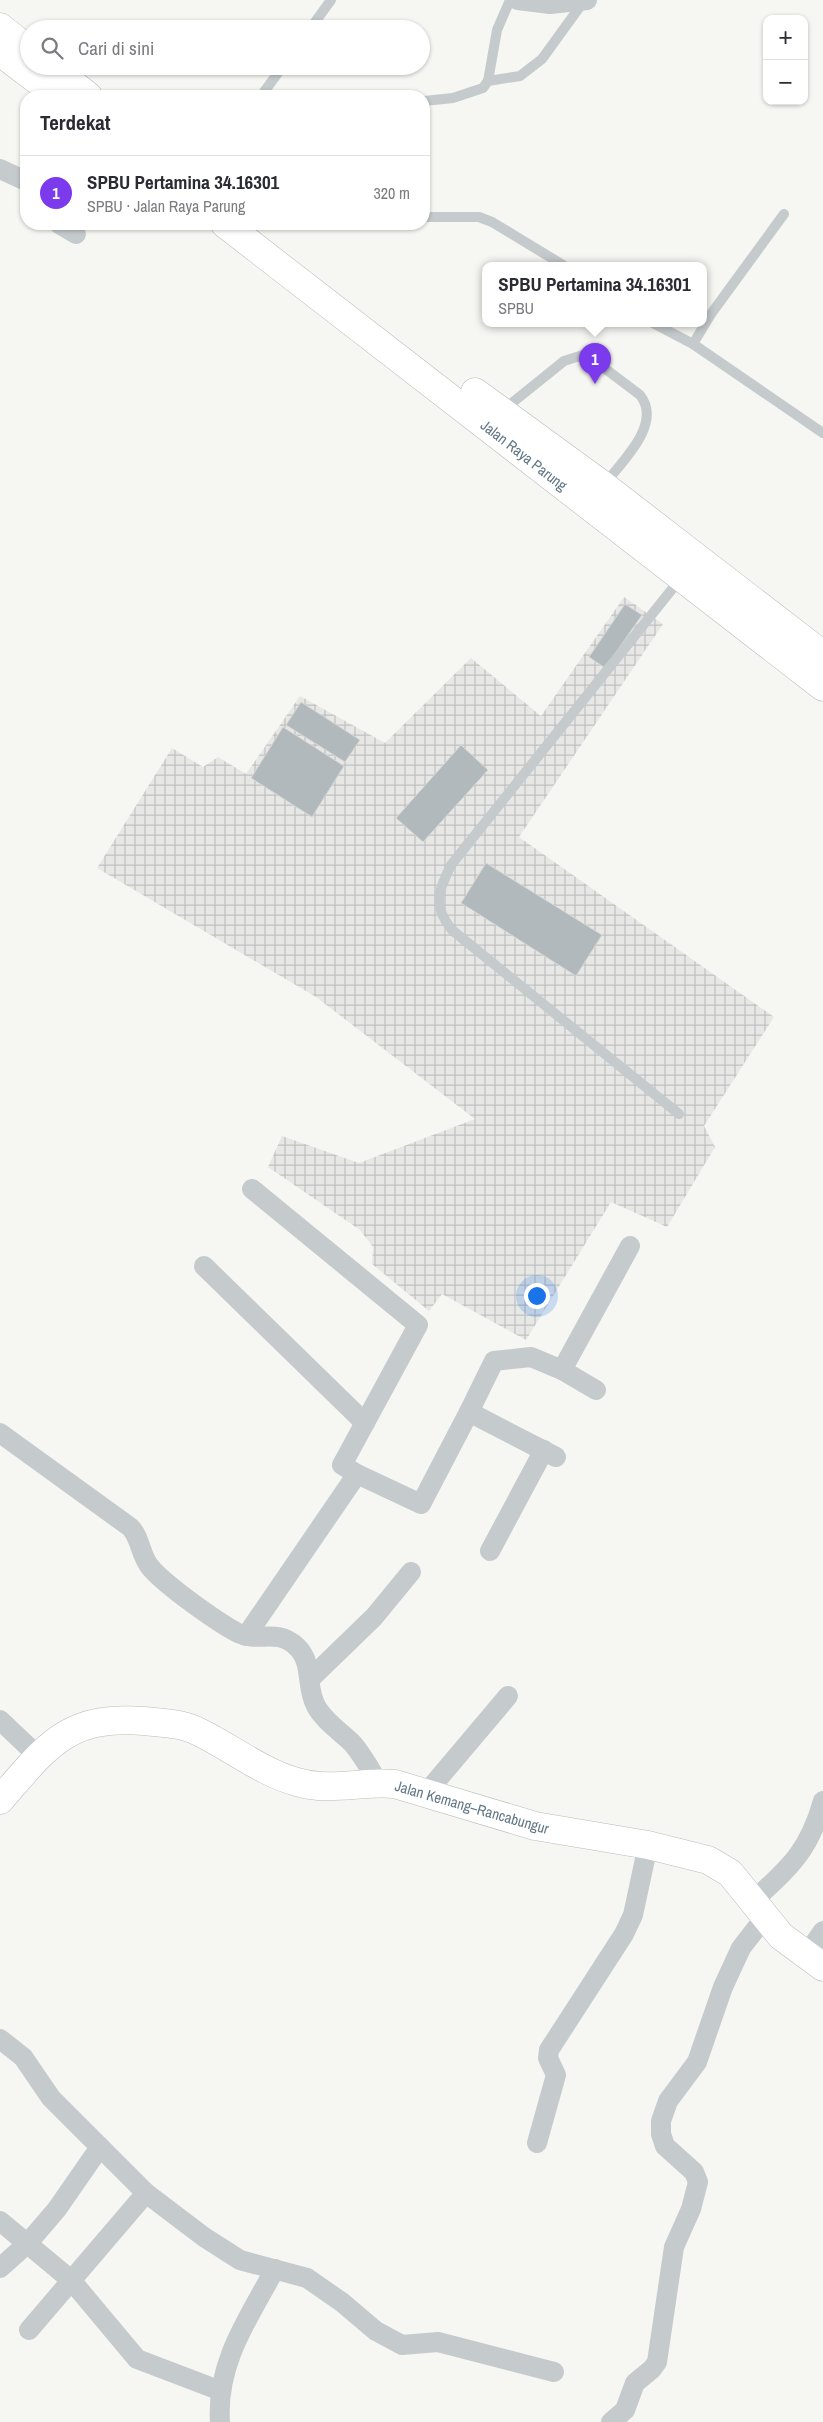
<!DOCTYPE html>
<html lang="id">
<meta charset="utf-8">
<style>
body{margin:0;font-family:"Archivo Narrow",sans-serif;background:#f2f2f3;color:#2b2b33}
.controls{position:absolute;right:15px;top:15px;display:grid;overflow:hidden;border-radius:10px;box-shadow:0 1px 4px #0004}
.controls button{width:45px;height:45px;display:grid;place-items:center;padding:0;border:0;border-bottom:1px solid #e1e1e2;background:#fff;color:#2b2b33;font:25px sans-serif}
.you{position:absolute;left:536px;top:1295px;width:18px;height:18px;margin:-12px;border:4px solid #fff;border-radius:50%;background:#1a73e8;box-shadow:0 0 0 8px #1a73e833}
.badge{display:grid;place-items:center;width:32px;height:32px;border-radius:50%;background:#7c3aed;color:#fff;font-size:16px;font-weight:700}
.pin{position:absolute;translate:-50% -41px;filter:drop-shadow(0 1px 2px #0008)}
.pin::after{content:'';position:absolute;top:26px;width:18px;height:15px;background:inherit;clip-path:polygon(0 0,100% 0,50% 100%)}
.popup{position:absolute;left:482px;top:262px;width:225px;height:65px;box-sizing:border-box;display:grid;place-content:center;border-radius:10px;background:#fff;filter:drop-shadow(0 1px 4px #0005);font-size:16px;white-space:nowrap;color:#7c7c81}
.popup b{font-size:19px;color:#2b2b33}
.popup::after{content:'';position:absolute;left:50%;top:100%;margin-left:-10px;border:10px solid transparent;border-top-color:#fff}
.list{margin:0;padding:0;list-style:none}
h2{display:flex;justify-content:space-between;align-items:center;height:65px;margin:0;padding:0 20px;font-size:21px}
h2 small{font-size:16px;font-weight:400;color:#7c7c81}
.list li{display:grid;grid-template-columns:32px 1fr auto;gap:15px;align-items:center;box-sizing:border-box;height:75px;padding:0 20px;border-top:1px solid #e1e1e2}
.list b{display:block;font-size:19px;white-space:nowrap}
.list p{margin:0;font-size:16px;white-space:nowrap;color:#7c7c81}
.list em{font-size:16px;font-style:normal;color:#7c7c81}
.icon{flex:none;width:28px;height:28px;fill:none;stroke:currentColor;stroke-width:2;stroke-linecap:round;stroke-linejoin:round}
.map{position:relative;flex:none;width:823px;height:2422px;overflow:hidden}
.search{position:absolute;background:#fff;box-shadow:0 1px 4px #0004;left:20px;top:20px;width:410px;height:55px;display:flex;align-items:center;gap:12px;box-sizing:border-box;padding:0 18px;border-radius:28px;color:#7c7c81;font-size:19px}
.panel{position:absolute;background:#fff;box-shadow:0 1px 4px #0004;left:20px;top:90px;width:410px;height:140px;border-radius:20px}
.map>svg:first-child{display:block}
.industrial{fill:url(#industrial-grid)}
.building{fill:#b1b9bd;stroke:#d8d8d5}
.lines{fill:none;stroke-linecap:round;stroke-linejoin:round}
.secondary-casing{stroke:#b7bdc1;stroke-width:29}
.highway-casing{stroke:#b7bbbe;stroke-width:29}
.lane{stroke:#c5cacc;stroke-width:10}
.street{stroke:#c5cacc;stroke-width:20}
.secondary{stroke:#fff;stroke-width:28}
.highway{stroke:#fff;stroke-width:28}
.labels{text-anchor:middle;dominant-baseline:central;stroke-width:5;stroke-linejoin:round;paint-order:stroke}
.street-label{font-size:15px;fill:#637886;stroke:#fff}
</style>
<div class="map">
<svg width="823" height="2422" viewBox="0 0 823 2422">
<defs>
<pattern id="industrial-grid" width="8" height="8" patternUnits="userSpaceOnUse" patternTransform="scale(1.25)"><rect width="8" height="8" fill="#e7e8e6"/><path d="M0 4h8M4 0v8" fill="none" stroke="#bfc1c0"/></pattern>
</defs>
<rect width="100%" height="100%" fill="#f6f6f2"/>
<polygon class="industrial" points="624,597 663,624 519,837 774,1017 704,1126 715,1147 667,1227 611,1202 526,1340 442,1294 429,1311 372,1264 373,1247 360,1230 268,1167 282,1136 359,1163 475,1119 316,997 97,868 172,748 203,767 218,757 246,774 300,696 385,743 471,658 541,716"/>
<g class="building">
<polygon points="625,604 642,615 605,668 589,657"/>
<polygon points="301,702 360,740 345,762 286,725"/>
<polygon points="283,727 344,766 312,817 251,778"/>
<polygon points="461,745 488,770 423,842 396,818"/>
<polygon points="486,863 602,935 576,976 461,903"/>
</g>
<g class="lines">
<defs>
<path id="secondary" d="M0,1800C47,1746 67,1715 144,1721C163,1723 182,1723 199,1732C232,1748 261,1772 297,1782C330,1792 362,1781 395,1784L535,1826L648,1845L708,1860L730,1873L781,1936L823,1967"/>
<g id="highway">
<polyline points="0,27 29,50"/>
<polyline points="0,52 58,96"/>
<polyline points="50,66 88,96"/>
<polyline points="225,224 823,687"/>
<polyline points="475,392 604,486 823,655"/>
</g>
</defs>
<use href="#secondary" class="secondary-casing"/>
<use href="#highway" class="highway-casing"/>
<g class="lane">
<polyline points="310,29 331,0"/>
<polyline points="488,81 520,76 542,59 584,1"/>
<polyline points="261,96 283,66"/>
<polyline points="424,101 453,98 483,88 488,81 497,30 510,0"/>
<polyline points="784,214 711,314 693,344 823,433"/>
<polyline points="424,217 479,217 492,222 563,265"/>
<polyline points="653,323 693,344"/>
<path d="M502,411L564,361L583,355L591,358L640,395C663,424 622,461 604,485"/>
<path d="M679,1114L452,930C432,905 438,893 451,865L681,578"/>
</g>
<g class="street">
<polyline points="518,0 550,4 587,0"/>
<polyline points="0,169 26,181"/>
<polyline points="59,224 76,234"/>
<polyline points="252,1189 418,1325 342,1465 357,1474"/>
<polyline points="204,1266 365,1423"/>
<polyline points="562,1370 630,1246"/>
<polyline points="469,1412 494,1361 531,1357 562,1370 596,1390"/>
<path d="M0,1433L130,1527C141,1538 140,1555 150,1567C165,1585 217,1622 238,1633C259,1643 276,1628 296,1646C314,1662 305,1686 316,1706C324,1721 341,1732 353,1744C363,1756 370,1769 378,1782"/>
<polyline points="490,1551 544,1450"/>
<polyline points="246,1636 357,1474 421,1504 469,1412 556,1457"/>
<polyline points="310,1679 374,1617 411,1572"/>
<polyline points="0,1720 38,1756"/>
<polyline points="427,1792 508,1696"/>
<path d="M753,1901C790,1867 809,1851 823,1801"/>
<polyline points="807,1954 823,1931"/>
<polyline points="0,2039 23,2057 51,2098 146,2193 204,2237 240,2260 307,2278 343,2303 376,2331 402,2345 438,2342 554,2372"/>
<polyline points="537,2143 556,2075 548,2058 549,2050 624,1934 633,1915 648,1845"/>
<polyline points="0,2221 71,2280 137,2359 221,2391"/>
<polyline points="0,2268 28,2243 57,2209 100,2147"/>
<polyline points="29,2330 146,2193"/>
<path d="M220,2422C216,2363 248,2319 275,2269"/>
<polyline points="611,2422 625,2410 635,2383 652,2369 657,2362 674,2247 691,2209 698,2182 694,2172 665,2146 661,2134 661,2121 668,2101 697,2062 723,1987 741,1948 765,1917"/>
</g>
<use href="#secondary" class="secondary"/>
<use href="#highway" class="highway"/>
</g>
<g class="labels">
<g class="street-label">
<text transform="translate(524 455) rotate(38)">Jalan Raya Parung</text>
<text transform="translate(472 1807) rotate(16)">Jalan Kemang–Rancabungur</text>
</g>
</g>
</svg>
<div class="controls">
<button>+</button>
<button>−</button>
</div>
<div class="you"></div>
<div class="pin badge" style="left:595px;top:384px">1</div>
<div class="popup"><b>SPBU Pertamina 34.16301</b>SPBU</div>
<div class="search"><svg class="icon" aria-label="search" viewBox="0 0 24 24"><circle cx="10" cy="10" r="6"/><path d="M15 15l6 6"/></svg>Cari di sini</div>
<section class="panel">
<h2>Terdekat<small></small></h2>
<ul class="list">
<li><span class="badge">1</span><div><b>SPBU Pertamina 34.16301</b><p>SPBU · Jalan Raya Parung</p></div><em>320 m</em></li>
</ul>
</section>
</div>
